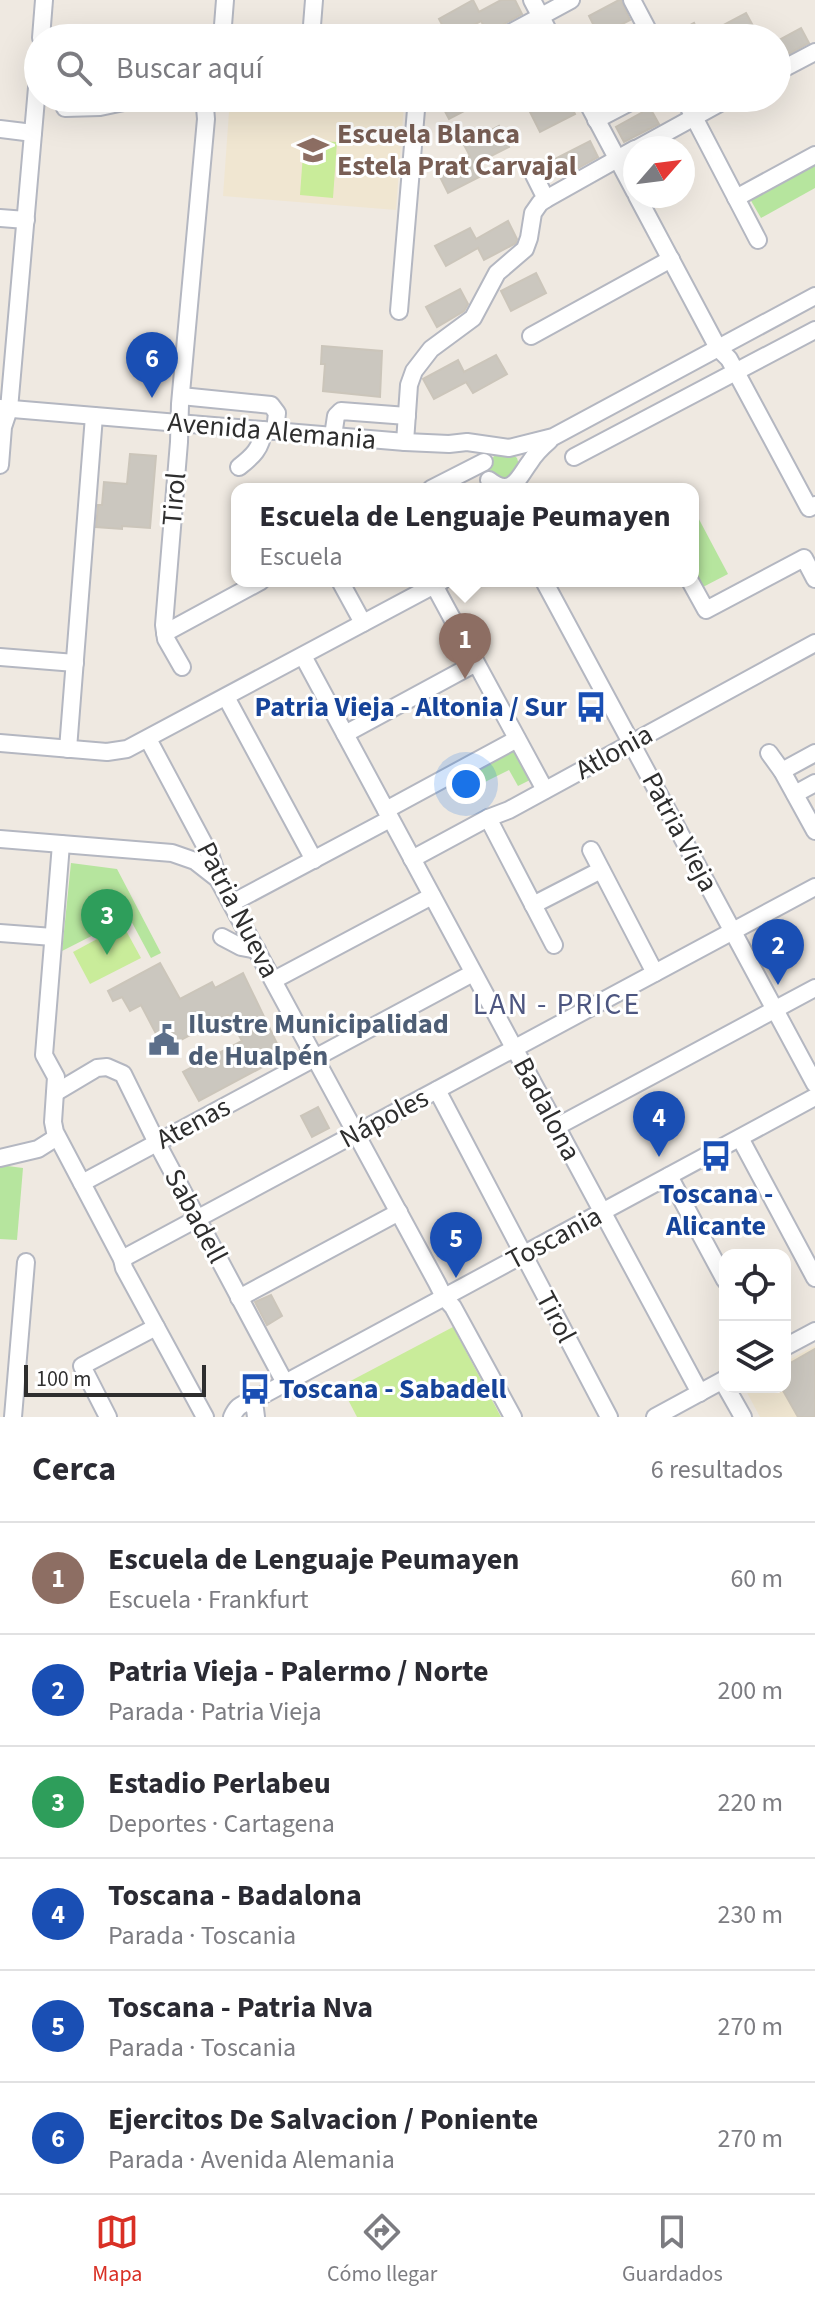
<!DOCTYPE html>
<html lang="es">
<meta charset="utf-8">
<style>
body{margin:0;font-family:"Source Sans 3",sans-serif;background:#f2f2f3;color:#2b2b33}
.controls{position:absolute;right:24px;bottom:24px;display:grid;overflow:hidden;border-radius:16px;box-shadow:0 8px 32px #0002}
.controls button{width:72px;height:72px;display:grid;place-items:center;padding:0;border:0;border-bottom:2px solid #e1e1e2;background:#fff;color:#2b2b33;font:40px sans-serif}
.compass{position:absolute;left:623px;top:136px;width:72px;height:72px;border-radius:50%;background:#fff;box-shadow:0 8px 32px #0002;rotate:62deg}
.scale{position:absolute;left:24px;bottom:20px;width:182px;box-sizing:border-box;padding-left:8px;border:4px solid #2e2e2e;border-top:0;font-size:22px;line-height:28px;white-space:nowrap;color:#2e2e2e;-webkit-text-stroke:6px #fff;paint-order:stroke}
.you{position:absolute;left:466px;top:784px;width:28px;height:28px;margin:-20px;border:6px solid #fff;border-radius:50%;background:#1a73e8;box-shadow:0 0 0 12px #1a73e833}
.badge{display:grid;place-items:center;width:52px;height:52px;border-radius:50%;background:#d93025;color:#fff;font-size:26px;font-weight:700}
.pin{position:absolute;translate:-50% -66px;filter:drop-shadow(0 2px 4px #0008)}
.pin::after{content:'';position:absolute;top:42px;width:28px;height:24px;background:inherit;clip-path:polygon(0 0,100% 0,50% 100%)}
.popup{position:absolute;left:231px;top:483px;width:468px;height:104px;box-sizing:border-box;display:grid;place-content:center;border-radius:16px;background:#fff;filter:drop-shadow(0 2px 6px #0005);font-size:26px;white-space:nowrap;color:#7c7c81}
.popup b{font-size:30px;color:#2b2b33}
.popup::after{content:'';position:absolute;left:50%;top:100%;margin-left:-16px;border:16px solid transparent;border-top-color:#fff}
.list{margin:0;padding:0;list-style:none}
h2{display:flex;justify-content:space-between;align-items:center;height:104px;margin:0;padding:0 32px;font-size:34px}
h2 small{font-size:26px;font-weight:400;color:#7c7c81}
.list li{display:grid;grid-template-columns:52px 1fr auto;gap:24px;align-items:center;box-sizing:border-box;height:112px;padding:0 32px;border-top:2px solid #e1e1e2}
.list b{display:block;font-size:30px;white-space:nowrap}
.list p{margin:0;font-size:26px;white-space:nowrap;color:#7c7c81}
.list em{font-size:26px;font-style:normal;color:#7c7c81}
.icon{flex:none;width:44px;height:44px;fill:none;stroke:currentColor;stroke-width:2;stroke-linecap:round;stroke-linejoin:round}
.map{position:relative;flex:none;width:815px;height:1417px;overflow:hidden}
.search{position:absolute;background:#fff;box-shadow:0 8px 32px #0002;left:24px;right:24px;top:24px;height:88px;display:flex;align-items:center;gap:20px;box-sizing:border-box;padding:0 28px;border-radius:44px;color:#7c7c81;font-size:30px}
.sheet{height:776px;background:#fff}
nav{display:flex;justify-content:space-around;align-items:center;box-sizing:border-box;height:112px;border-top:2px solid #e1e1e2;background:#fff;font-size:22px;color:#7c7c81}
nav a{display:grid;justify-items:center;gap:4px}
nav .on{color:#d93025}
.map>svg:first-child{display:block}
.education{fill:#f0e6d1}
.green{fill:#b6e59e}
.pitch{fill:#c9ec9a}
.building{fill:#cbc7bf;stroke:#cbc5ba;stroke-width:2}
.lines{fill:none;stroke-linecap:round;stroke-linejoin:round}
.minor-casing{stroke:#b4b7c1;stroke-width:20}
.minor{stroke:#fff;stroke-width:16}
.labels{text-anchor:middle;dominant-baseline:central;stroke-width:6;stroke-linejoin:round;paint-order:stroke}
.education-label{font-size:28px;font-weight:bold;fill:#785e54;stroke:#fff;text-anchor:start}
.street-label{font-size:28px;fill:#2e2e2e;stroke:#fff}
.transit-label{font-size:28px;font-weight:bold;fill:#164399;stroke:#fff;text-anchor:end}
.service-label{font-size:28px;font-weight:bold;fill:#4e5e75;stroke:#fff;text-anchor:start}
.neighbourhood-label{font-size:30px;letter-spacing:2px;fill:#4d5680;stroke:#fff}
</style>
<div class="map">
<svg width="815" height="1417" viewBox="0 0 815 1417">
<rect width="100%" height="100%" fill="#efe9e1"/>
<g class="education">
<polygon points="230,98 400,98 404,104 396,210 223,196"/>
<polygon points="815,1346 815,1417 760,1417 744,1387 785,1387 785,1362"/>
</g>
<g class="green">
<polygon points="815,163 815,188 761,218 750,199"/>
<path d="M498,453L512,454L517,458L519,465L509,481L490,474C488,464 490,459 498,453Z"/>
<polygon points="693,508 728,574 703,587 693,568"/>
<polygon points="514,746 536,777 518,786 509,770 483,783 474,768"/>
<polygon points="71,863 117,869 161,953 151,958 129,917 62,951"/>
<polygon points="0,1165 23,1168 17,1240 0,1239"/>
</g>
<g class="pitch">
<polygon points="304,140 337,142 333,198 300,195"/>
<polygon points="123,925 141,958 90,984 73,952"/>
<polygon points="453,1327 501,1417 357,1417 341,1386"/>
</g>
<g class="building">
<polygon points="473,0 479,12 501,0 515,0 522,14 488,33 481,21 449,38 439,19"/>
<polygon points="619,0 621,0 630,20 599,36 589,16"/>
<polygon points="746,13 757,33 748,38 667,38 694,23 701,37"/>
<polygon points="801,28 809,43 777,60 777,41"/>
<polygon points="438,98 489,98 449,119"/>
<polygon points="557,98 567,98 575,114 540,132 530,112"/>
<polygon points="650,108 659,124 624,142 616,127"/>
<polygon points="499,126 509,147 477,163 483,175 448,193 438,173 470,156 464,145"/>
<polygon points="590,141 598,157 564,176 555,159"/>
<polygon points="508,221 517,239 516,243 484,260 478,248 446,266 435,246 470,228 476,239"/>
<polygon points="536,273 546,293 511,311 501,291"/>
<polygon points="460,289 468,304 464,311 437,327 426,307"/>
<polygon points="322,346 382,351 380,397 323,391 325,364 321,364"/>
<polygon points="496,355 507,374 473,393 466,382 434,399 423,379 458,360 464,372"/>
<polygon points="130,454 156,456 150,528 122,526 122,529 96,527 98,505 102,505 104,482 127,484"/>
<polygon points="160,963 180,999 212,982 215,988 243,973 283,1056 199,1101 183,1072 242,1041 228,1015 164,1049 141,1005 130,1011 122,997 113,1001 108,991"/>
<polygon points="318,1107 329,1128 312,1137 301,1116"/>
<polygon points="271,1295 282,1316 267,1325 255,1302"/>
<polygon points="815,1349 815,1417 798,1417 781,1387 785,1387 785,1366"/>
</g>
<g class="lines">
<defs>
<g id="minor">
<polyline points="532,0 552,38"/>
<polyline points="632,0 652,38"/>
<polyline points="41,38 44,0"/>
<polyline points="222,38 225,0"/>
<polyline points="311,38 314,0"/>
<polyline points="501,38 571,0"/>
<polyline points="777,72 815,52"/>
<polyline points="585,98 635,192"/>
<polyline points="684,98 758,240"/>
<polyline points="65,108 100,107 143,98"/>
<polyline points="596,120 638,98"/>
<polyline points="0,129 33,133"/>
<polyline points="638,148 729,98"/>
<polyline points="534,175 546,199"/>
<polyline points="637,196 718,348 729,359 809,508 815,505"/>
<polyline points="736,198 815,155"/>
<polyline points="0,218 26,220"/>
<polyline points="399,311 417,98"/>
<polyline points="531,336 671,259"/>
<polyline points="181,396 271,405 277,413 275,431"/>
<polyline points="0,408 405,442 449,444 467,442 509,448 553,437 815,296"/>
<polyline points="333,436 336,416 341,411 407,416"/>
<polyline points="405,442 409,385 414,371 431,349 473,318 497,273 525,249 529,238 533,213 540,203 546,199 635,149"/>
<polyline points="574,457 815,330"/>
<polyline points="0,465 3,427 9,409 38,76"/>
<path d="M239,467C252,457 262,448 263,430"/>
<path d="M489,480C512,498 518,478 530,462C535,454 542,447 549,441"/>
<polyline points="431,489 484,462"/>
<polyline points="340,581 363,623"/>
<polyline points="544,581 815,1084"/>
<polyline points="690,581 706,610 804,558 815,579"/>
<polyline points="434,585 545,790"/>
<polyline points="165,633 261,581"/>
<polyline points="303,656 700,1393"/>
<polyline points="0,657 75,663"/>
<polyline points="182,667 166,639 164,625 179,442 180,404 206,119 205,107 201,98"/>
<polyline points="226,697 314,860"/>
<polyline points="345,734 476,663"/>
<polyline points="148,739 211,857 219,881 437,1283 444,1297 453,1307 513,1417"/>
<polyline points="0,743 107,752 127,749 442,581"/>
<polyline points="68,749 94,416"/>
<polyline points="769,753 782,771 815,831"/>
<polyline points="782,771 815,753"/>
<polyline points="795,794 815,783"/>
<polyline points="386,810 517,739"/>
<polyline points="488,818 554,945"/>
<polyline points="0,839 172,853 195,861 218,879"/>
<polyline points="61,844 44,1055 56,1077 53,1122 55,1132 122,1259 124,1268 205,1417"/>
<polyline points="591,850 655,973"/>
<polyline points="412,859 488,818 509,810 815,643"/>
<polyline points="232,903 390,819"/>
<polyline points="533,905 601,870"/>
<polyline points="0,933 53,937"/>
<polyline points="222,937 241,947 257,950"/>
<polyline points="274,980 432,896"/>
<polyline points="437,1090 609,1417"/>
<polyline points="55,1093 97,1068 107,1067 123,1074 157,1143 285,1383"/>
<polyline points="556,1127 815,988"/>
<polyline points="740,1138 815,1278"/>
<polyline points="0,1158 38,1149 57,1137"/>
<polyline points="669,1176 725,1280"/>
<polyline points="82,1183 473,973"/>
<polyline points="122,1259 815,887"/>
<polyline points="239,1298 399,1212"/>
<polyline points="785,1347 815,1331"/>
<polyline points="726,1387 743,1417"/>
<polyline points="250,1402 255,1409 256,1417"/>
<polyline points="13,1417 26,1262"/>
<polyline points="108,1417 82,1366 156,1327"/>
<path d="M232,1417C236,1408 240,1404 250,1402L815,1097"/>
<polyline points="655,1417 725,1379"/>
</g>
</defs>
<use href="#minor" class="minor-casing"/>
<use href="#minor" class="minor"/>
</g>
<defs>
<symbol id="school-bare" viewBox="-9 -9 18 18"><path d="M0-5L7-2L0 1L-7-2ZM-4 1L0 2.5L4 1V4Q0 6-4 4Z" fill="#8d6e63" stroke="#fff" stroke-width="2.5" paint-order="stroke"/></symbol>
<symbol id="bus-bare" viewBox="-9 -9 18 18"><path d="M-5-6H5V4H4V6H2V4H-2V6H-4V4H-5ZM-3.5-4V0h7V-4ZM-3.5 1.2v1.5H-2V1.2ZM2 1.2v1.5H3.5V1.2Z" fill="#1a4fb4" stroke="#fff" stroke-width="2.5" paint-order="stroke"/></symbol>
<symbol id="civic-bare" viewBox="-9 -9 18 18"><path d="M-.6-6.5H3V-4.5H.6V-3L4-1V1h2V6H-6V1h2V-1L-.6-3ZM-1.2 2.5V6h2.4V2.5Z" fill="#5c6f8a" stroke="#fff" stroke-width="2.5" paint-order="stroke"/></symbol>
</defs>
<g fill-rule="evenodd">
<use href="#school-bare" x="291" y="128" width="44" height="44"/>
<use href="#bus-bare" x="569" y="685" width="44" height="44"/>
<use href="#civic-bare" x="142" y="1018" width="44" height="44"/>
<use href="#bus-bare" x="694" y="1134" width="44" height="44"/>
<use href="#bus-bare" x="233" y="1367" width="44" height="44"/>
</g>
<g class="labels">
<g class="education-label">
<text x="337" y="134">Escuela Blanca<tspan x="337" dy="32">Estela Prat Carvajal</tspan></text>
</g>
<g class="street-label">
<text transform="translate(272 431) rotate(5)">Avenida Alemania</text>
<text transform="translate(174 499) rotate(-85)">Tirol</text>
<text transform="translate(614 752) rotate(-29)">Atlonia</text>
<text transform="translate(680 832) rotate(62)">Patria Vieja</text>
<text transform="translate(238 910) rotate(63)">Patria Nueva</text>
<text transform="translate(547 1109) rotate(62)">Badalona</text>
<text transform="translate(384 1118) rotate(-28)">Nápoles</text>
<text transform="translate(193 1123) rotate(-28)">Atenas</text>
<text transform="translate(196 1216) rotate(62)">Sabadell</text>
<text transform="translate(554 1238) rotate(-28)">Toscania</text>
<text transform="translate(556 1317) rotate(62)">Tirol</text>
</g>
<g class="transit-label">
<text x="567" y="707">Patria Vieja - Altonia / Sur</text>
<text x="716" y="1194" text-anchor="middle">Toscana -<tspan x="716" dy="32">Alicante</tspan></text>
<text x="279" y="1389" text-anchor="start">Toscana - Sabadell</text>
</g>
<g class="service-label">
<text x="188" y="1024">Ilustre Municipalidad<tspan x="188" dy="32">de Hualpén</tspan></text>
</g>
<g class="neighbourhood-label">
<text x="557" y="1004">LAN - PRICE</text>
</g>
</g>
</svg>
<div class="controls">
<button><svg class="icon" aria-label="locate" viewBox="0 0 24 24"><circle cx="12" cy="12" r="6"/><path d="M12 2v4M12 18v4M2 12h4M18 12h4"/></svg></button>
<button><svg class="icon" aria-label="layers" viewBox="0 0 24 24"><path d="M12 4l9 5-9 5-9-5zM3 14l9 5 9-5"/></svg></button>
</div>
<svg class="compass" viewBox="-18 -18 36 36"><path d="M0-13l5 13h-10z" fill="#e53935"/><path d="M0 13l5-13h-10z" fill="#7c7c81"/></svg>
<div class="scale">100 m</div>
<div class="you"></div>
<div class="pin badge" style="left:465px;top:679px;background:#8d6e63">1</div>
<div class="popup"><b>Escuela de Lenguaje Peumayen</b>Escuela</div>
<div class="pin badge" style="left:778px;top:985px;background:#1a4fb4">2</div>
<div class="pin badge" style="left:107px;top:955px;background:#2e9e5b">3</div>
<div class="pin badge" style="left:659px;top:1157px;background:#1a4fb4">4</div>
<div class="pin badge" style="left:456px;top:1278px;background:#1a4fb4">5</div>
<div class="pin badge" style="left:152px;top:398px;background:#1a4fb4">6</div>
<div class="search"><svg class="icon" aria-label="search" viewBox="0 0 24 24"><circle cx="10" cy="10" r="6"/><path d="M15 15l6 6"/></svg>Buscar aquí</div>
</div>
<section class="sheet">
<h2>Cerca<small>6 resultados</small></h2>
<ul class="list">
<li><span class="badge" style="background:#8d6e63">1</span><div><b>Escuela de Lenguaje Peumayen</b><p>Escuela · Frankfurt</p></div><em>60 m</em></li>
<li><span class="badge" style="background:#1a4fb4">2</span><div><b>Patria Vieja - Palermo / Norte</b><p>Parada · Patria Vieja</p></div><em>200 m</em></li>
<li><span class="badge" style="background:#2e9e5b">3</span><div><b>Estadio Perlabeu</b><p>Deportes · Cartagena</p></div><em>220 m</em></li>
<li><span class="badge" style="background:#1a4fb4">4</span><div><b>Toscana - Badalona</b><p>Parada · Toscania</p></div><em>230 m</em></li>
<li><span class="badge" style="background:#1a4fb4">5</span><div><b>Toscana - Patria Nva</b><p>Parada · Toscania</p></div><em>270 m</em></li>
<li><span class="badge" style="background:#1a4fb4">6</span><div><b>Ejercitos De Salvacion / Poniente</b><p>Parada · Avenida Alemania</p></div><em>270 m</em></li>
</ul>
</section>
<nav>
<a class="on"><svg class="icon" aria-label="map" viewBox="0 0 24 24"><path d="M3 6l6-2 6 2 6-2v14l-6 2-6-2-6 2zM9 4v14M15 6v14"/></svg>Mapa</a>
<a><svg class="icon" aria-label="directions" viewBox="0 0 24 24"><path d="M12 3l9 9-9 9-9-9zM9 14v-3h6M13 9l2 2-2 2"/></svg>Cómo llegar</a>
<a><svg class="icon" aria-label="saved" viewBox="0 0 24 24"><path d="M7 4h10v16l-5-4-5 4z"/></svg>Guardados</a>
</nav>
